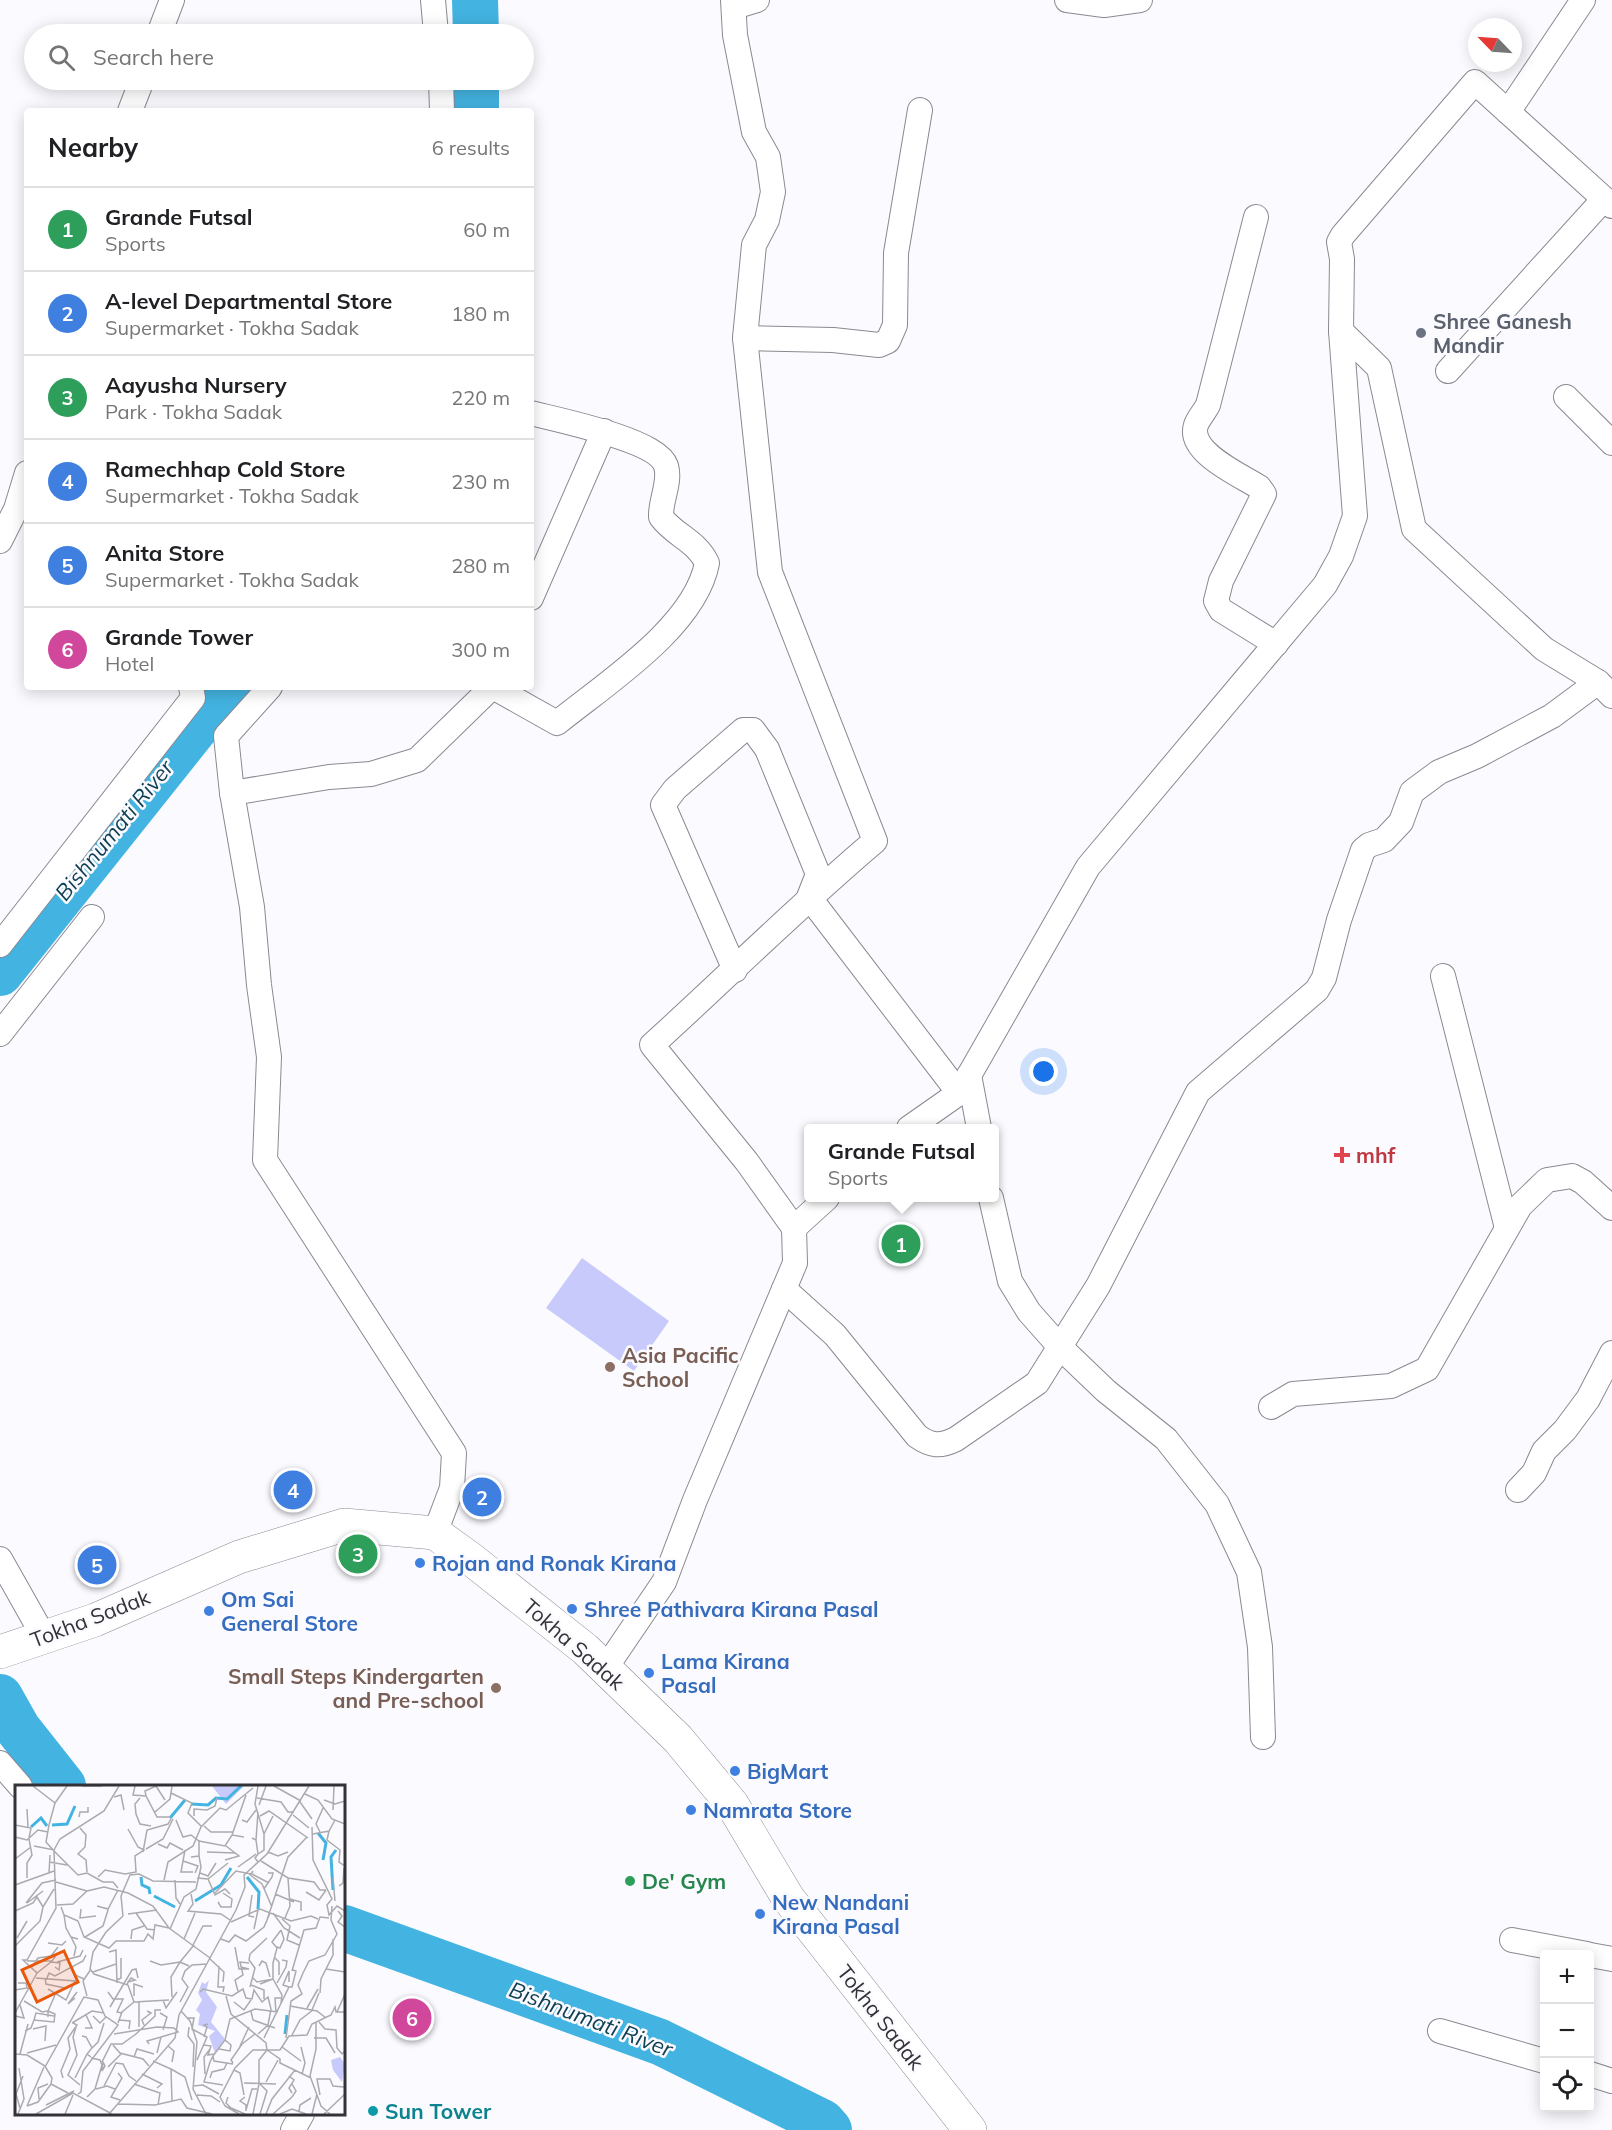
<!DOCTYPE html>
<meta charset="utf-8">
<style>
body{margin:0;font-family:Mulish,sans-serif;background:#f6f6f6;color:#202124}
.controls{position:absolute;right:18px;bottom:18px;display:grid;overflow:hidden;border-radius:6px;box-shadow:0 3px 15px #0003}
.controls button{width:54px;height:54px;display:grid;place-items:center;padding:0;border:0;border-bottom:2px solid #e0e0e0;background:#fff;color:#202124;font:30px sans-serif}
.compass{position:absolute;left:1468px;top:18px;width:54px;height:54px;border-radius:50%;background:#fff;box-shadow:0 3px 15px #0003;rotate:295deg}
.you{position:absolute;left:1044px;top:1072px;width:21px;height:21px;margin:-15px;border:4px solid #fff;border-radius:50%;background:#1a73e8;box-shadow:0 0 0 9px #1a73e833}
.badge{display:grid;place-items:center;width:39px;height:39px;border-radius:50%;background:#b45309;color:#fff;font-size:20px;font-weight:700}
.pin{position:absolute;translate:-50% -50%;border:3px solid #fff;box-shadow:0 2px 6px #0006}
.popup{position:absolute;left:804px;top:1124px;width:195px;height:78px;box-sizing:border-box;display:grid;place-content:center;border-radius:6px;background:#fff;filter:drop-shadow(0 2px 4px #0005);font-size:20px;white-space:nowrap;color:#757577}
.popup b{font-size:22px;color:#202124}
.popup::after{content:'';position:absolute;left:50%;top:100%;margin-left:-12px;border:12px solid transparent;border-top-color:#fff}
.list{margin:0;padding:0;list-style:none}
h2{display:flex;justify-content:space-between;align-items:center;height:78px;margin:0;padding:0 24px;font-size:26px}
h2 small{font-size:20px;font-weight:400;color:#757577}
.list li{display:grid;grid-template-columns:39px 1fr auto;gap:18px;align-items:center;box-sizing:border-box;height:84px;padding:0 24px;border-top:2px solid #e0e0e0}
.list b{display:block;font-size:22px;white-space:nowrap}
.list p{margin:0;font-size:20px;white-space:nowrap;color:#757577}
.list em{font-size:20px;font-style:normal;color:#757577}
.icon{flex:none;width:33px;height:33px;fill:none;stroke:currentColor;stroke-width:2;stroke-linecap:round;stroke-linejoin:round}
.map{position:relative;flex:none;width:1612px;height:2130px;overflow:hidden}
.search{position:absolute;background:#fff;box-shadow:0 3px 15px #0003;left:24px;top:24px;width:510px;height:66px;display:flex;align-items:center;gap:15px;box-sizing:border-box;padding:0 21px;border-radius:33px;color:#757577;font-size:22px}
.panel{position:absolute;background:#fff;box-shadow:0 3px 15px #0003;left:24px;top:108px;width:510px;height:582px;border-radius:6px}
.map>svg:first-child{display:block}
.pitch{fill:#c9cafc}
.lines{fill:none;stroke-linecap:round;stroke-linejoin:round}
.river{stroke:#43b3e1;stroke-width:46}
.street-casing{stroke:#898992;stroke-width:26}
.secondary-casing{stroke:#898992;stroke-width:34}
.street{stroke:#fff;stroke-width:24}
.secondary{stroke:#fff;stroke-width:33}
.worship-dot{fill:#6b7280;stroke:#fbfbff;stroke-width:2}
.health-dot{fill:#e0444e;stroke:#fbfbff;stroke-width:2}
.education-dot{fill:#8d6e63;stroke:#fbfbff;stroke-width:2}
.shop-dot{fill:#3f7fe0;stroke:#fbfbff;stroke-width:2}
.leisure-dot{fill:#2e9e5b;stroke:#fbfbff;stroke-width:2}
.culture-dot{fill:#0f9aa8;stroke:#fbfbff;stroke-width:2}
.labels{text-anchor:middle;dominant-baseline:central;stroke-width:5;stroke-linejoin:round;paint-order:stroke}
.worship-label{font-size:21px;font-weight:bold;fill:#5b616d;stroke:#fbfbff;text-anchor:start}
.health-label{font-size:21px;font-weight:bold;fill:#be3a42;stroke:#fbfbff;text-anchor:start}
.education-label{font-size:21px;font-weight:bold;fill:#785e54;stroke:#fbfbff;text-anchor:start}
.shop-label{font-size:21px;font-weight:bold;fill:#366cbe;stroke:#fbfbff;text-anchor:start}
.street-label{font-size:21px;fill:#333337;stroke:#fbfbff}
.leisure-label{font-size:21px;font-weight:bold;fill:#27864d;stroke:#fbfbff;text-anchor:start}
.culture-label{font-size:21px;font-weight:bold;fill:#0d838f;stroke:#fbfbff;text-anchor:start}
.water-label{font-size:22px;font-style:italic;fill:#0d3e51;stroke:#fbfbff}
.inset-river{fill:none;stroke:#43b3e1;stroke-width:3}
.inset-road{fill:none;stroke:#ababaf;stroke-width:1.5}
.view{fill:#e8590c;fill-opacity:0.15;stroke:#e8590c;stroke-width:3}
.inset-edge{fill:none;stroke:#333337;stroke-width:3}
</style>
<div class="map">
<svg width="1612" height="2130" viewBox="0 0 1612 2130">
<rect width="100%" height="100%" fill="#fbfbff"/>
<polygon class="pitch" points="582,1258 669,1321 634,1371 546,1308"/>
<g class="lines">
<g class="river">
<polyline points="475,0 476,34"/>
<polyline points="476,80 476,111"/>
<polyline points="0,973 228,687"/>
<polyline points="0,1697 18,1729 63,1786"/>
<polyline points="344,1928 660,2042 822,2122 829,2130"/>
</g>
<defs>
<g id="street">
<polyline points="433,0 436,34"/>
<path d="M733,0L735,35L754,132L768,157L773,192L767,220L754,245L745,338L770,572L875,841C798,906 727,977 652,1045L747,1162L794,1228"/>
<polyline points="1067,0 1104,5 1140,0"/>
<polyline points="734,7 757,0"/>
<polyline points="159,34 172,0"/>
<polyline points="441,80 442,111"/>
<polyline points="130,111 142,80"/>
<polyline points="1508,112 1583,0"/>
<path d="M1256,217L1208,405C1205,411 1198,419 1196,425C1187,452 1240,475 1259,487L1264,494L1221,581L1216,601L1221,610L1276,644"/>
<polyline points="1341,331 1379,368 1414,529 1544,649 1598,682 1612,696"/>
<polyline points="745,338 833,340 879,345 888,341 895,325 896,253 920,110"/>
<polyline points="1448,371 1604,199"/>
<polyline points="1566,397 1612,443"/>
<polyline points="0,541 16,509 27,473"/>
<polyline points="531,598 604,431"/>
<polyline points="270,687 226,736 232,793 252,907 259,985 269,1057 265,1160 454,1453 452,1488 435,1533"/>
<path d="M493,687L557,723C605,684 695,627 707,563C696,540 675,536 661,517C660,501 671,482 666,466C658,440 558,420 531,413"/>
<polyline points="232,793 329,777 371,774 417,760 492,687"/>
<polyline points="0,945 193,698 191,687"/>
<polyline points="735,970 663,805 675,789 743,730 753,730 767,749 818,874 809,897 959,1093"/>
<polyline points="1443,976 1507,1228"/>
<polyline points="0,1034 92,917"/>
<polyline points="969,1075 979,1128"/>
<polyline points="909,1128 959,1093 1088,867 1325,585 1341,556 1355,516 1341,331 1342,259 1339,242 1343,235 1475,82 1612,206"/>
<polyline points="991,1198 1010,1281 1029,1312 1060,1347 1106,1391 1166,1439 1217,1504 1249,1572 1260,1647 1263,1737"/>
<path d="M784,1289L835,1335L917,1436C931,1446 940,1447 956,1439L1037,1383L1098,1286L1198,1092L1317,990L1324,978L1339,920L1363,850L1369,845L1384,840L1401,822L1412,792L1439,772L1477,756L1552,716L1598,682"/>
<polyline points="1271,1407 1293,1394 1391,1386 1427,1369 1520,1206 1547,1180 1572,1176 1583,1182 1612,1208"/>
<polyline points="1518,1490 1534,1473 1544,1451 1565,1430 1588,1399 1612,1353"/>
<polyline points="0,1559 44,1637"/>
<polyline points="605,1669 664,1582 695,1500 795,1263 794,1228 827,1198"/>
<polyline points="0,1763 20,1786"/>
<polyline points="1512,1940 1587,1954"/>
<polyline points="1590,1955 1612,1959"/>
<polyline points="1440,2031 1544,2061"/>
<polyline points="1590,2074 1612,2081"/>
<polyline points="293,2130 302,2114"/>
</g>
<polyline id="secondary" points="0,1652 95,1620 239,1557 344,1525 435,1533 471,1559 585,1649 678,1739 732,1804 788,1898 970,2130"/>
</defs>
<use href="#street" class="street-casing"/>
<use href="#secondary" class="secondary-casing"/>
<use href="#street" class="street"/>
<use href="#secondary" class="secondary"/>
</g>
<circle class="worship-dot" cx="1421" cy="333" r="6"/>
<path class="health-dot" d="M1339 1146h6v6h6v6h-6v6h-6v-6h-6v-6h6z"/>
<g class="education-dot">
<circle cx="610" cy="1367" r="6"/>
<circle cx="496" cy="1688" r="6"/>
</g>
<g class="shop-dot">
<circle cx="420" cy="1563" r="6"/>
<circle cx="572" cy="1609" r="6"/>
<circle cx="209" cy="1611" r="6"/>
<circle cx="649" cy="1673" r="6"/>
<circle cx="735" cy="1771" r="6"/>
<circle cx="691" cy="1810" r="6"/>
<circle cx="760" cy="1914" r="6"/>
</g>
<circle class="leisure-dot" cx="630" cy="1881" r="6"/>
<circle class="culture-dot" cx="373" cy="2111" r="6"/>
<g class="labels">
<g class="worship-label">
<text x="1433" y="321">Shree Ganesh<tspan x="1433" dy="24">Mandir</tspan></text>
</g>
<g class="health-label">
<text x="1356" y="1155">mhf</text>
</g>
<g class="education-label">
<text x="622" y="1355">Asia Pacific<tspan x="622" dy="24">School</tspan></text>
<text x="484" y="1676" text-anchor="end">Small Steps Kindergarten<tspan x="484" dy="24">and Pre-school</tspan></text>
</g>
<g class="shop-label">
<text x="432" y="1563">Rojan and Ronak Kirana</text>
<text x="221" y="1599">Om Sai<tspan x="221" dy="24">General Store</tspan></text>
<text x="584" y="1609">Shree Pathivara Kirana Pasal</text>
<text x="661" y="1661">Lama Kirana<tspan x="661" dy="24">Pasal</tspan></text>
<text x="747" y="1771">BigMart</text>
<text x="703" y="1810">Namrata Store</text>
<text x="772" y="1902">New Nandani<tspan x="772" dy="24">Kirana Pasal</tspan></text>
</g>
<g class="street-label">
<text transform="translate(90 1618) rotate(-21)">Tokha Sadak</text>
<text transform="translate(574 1644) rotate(41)">Tokha Sadak</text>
<text transform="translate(881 2017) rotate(52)">Tokha Sadak</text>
</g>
<g class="leisure-label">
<text x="642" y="1881">De' Gym</text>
</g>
<g class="culture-label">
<text x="385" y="2111">Sun Tower</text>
</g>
<g class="water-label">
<text transform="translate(114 830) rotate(-51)">Bishnumati River</text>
<text transform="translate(591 2019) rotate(21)">Bishnumati River</text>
</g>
</g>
<g transform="translate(15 1785)">
<rect width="330" height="330" fill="#fbfbff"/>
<path d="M197,1H229L211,19ZM194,195L191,207L202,222L196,237L210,254L200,268L194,251L200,246L183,240L185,229L181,225L187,215L183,208L187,197L190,199ZM325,272L330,279L327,297L318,285L316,275Z" fill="#c9cafc"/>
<path class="inset-river" d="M176,19L193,20L201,13L212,14L226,1M155,33L170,15M37,40L52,39L60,21M16,42L26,33L32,41M303,48L311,58L308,75M126,92L127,100L134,103L135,109M232,92L244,107L243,124M318,105L316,72L321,65M139,111L160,122M180,116L206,100L216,83M270,249L272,230"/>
<path class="inset-road" d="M18,1L40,18L34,40M67,1H87M120,1L118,10L131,11L142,32H155M243,1L240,19L249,49M259,1L286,16M156,8L177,18L173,28L187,42M290,9L303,15L317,34L330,39M131,11L130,6L141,1L150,15M99,12L106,10L109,25M125,13L120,19L121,29L125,39L136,41M242,13L266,17L273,27H279M309,15L320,19L330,16M285,17L297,34M40,18L52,1M244,20L251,1M12,24L13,42M318,25L319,1M140,27L155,14L157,1M278,30L294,43M179,31V24L192,25L200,21L202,13M245,31L254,26L293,53M64,32L65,27H73V22M161,35L168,52L176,50L184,56L210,61L217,50L229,52M227,35L232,37L241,25M0,40L16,43L14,53M189,41L196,47H218M297,42L298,75L317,114L312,120L314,130L322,121L330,126M65,43L71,50L70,62L63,69L71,75L72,87M314,46L312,55L325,65L324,77L330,81M305,47L301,39L308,23M298,49L314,46L320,35M217,50L231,10M0,52L12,55L23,45L33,47M237,53L241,55L243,69L240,73L243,77M241,55L243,27M143,59L152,63L155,58L168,65M19,61L39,65L45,54L89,26L104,1M131,64L148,54L158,34M170,65L166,87H178M39,66L63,90L72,88L88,97H98L103,103M128,67L132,45L153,39L157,32M192,67L220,68M253,67L263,71L273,67M243,69L249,65V49L258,31M176,72L184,71V55M0,74L16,62M210,75L224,71L211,61M168,76L183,81L180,88M246,76L273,93L299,97L305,105H311M34,77L52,80M223,82L241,69M34,88L35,70M185,88L193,91L201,78M234,89L247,99L257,122M237,89L254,98M83,92L90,85L110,89L121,87L120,71L129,65L123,62L113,44M12,93V78L17,70L14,54M182,93L193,94L200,110L210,104L215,109M318,93L320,116M193,94L213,78M149,95L153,77L178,61L186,42L205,23L211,25L238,3M160,95L161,113L165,119M41,97L72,106M0,100L39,86M324,101L328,98L329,83M249,104L257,92L258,88H253M291,107L304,115L311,105M200,108L221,86L236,89L238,86M176,109L178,119L173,126L206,129L215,135M260,109L279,117M237,110L234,131L239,132M275,114L286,117V126M203,117L206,122H216L217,114L208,108M11,118L27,98L41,95M12,118L28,106M42,120L58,119L72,106L89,102L113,108L138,121L154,143L195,173M82,121L93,124L103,105M46,122L49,130L63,136M66,124L65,133L81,131M0,126L18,118L22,112L28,122L39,104M323,126L327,131L323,137L330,142M121,128L132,144L140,145M258,128L269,143L285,153M113,129L142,125M49,130L51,143L56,152L63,154M108,131L91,147L78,167L75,184L79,189L113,200L119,217M108,131L106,111L115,90L124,89L138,96L181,97M270,133L275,121L273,93M267,134L275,141L272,155L284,160M63,136L69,152L94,163L101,156H129L133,149L138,154L140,140L154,143M216,137L245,124L276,136L296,131L303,134M251,138L273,72L292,52M155,144L169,112L181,104L186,82L184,71M239,144L243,125M56,152L61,162L59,171M70,152L88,141L93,125M2,153L12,136M116,154L117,145L129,141M169,154L180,128M206,154L214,157L220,150L231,156L249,142L255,128M33,158L47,160L51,156M178,160L188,141H197M0,161L25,136L28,122M220,162L224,184H234L226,182M262,162L265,163L269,154L266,145M94,167L101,165L102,198M260,173L264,177V190M195,174L209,187L208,197M12,176H37L40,172L36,171M135,176L146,180L165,177L179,160M42,177L65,171L68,165M258,178L262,163L257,157L266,145M55,180L60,190L69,194M204,181L203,202H209L208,207M244,181L247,176L251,178L255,192M17,182L23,173L36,171L43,162M311,184L330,187M277,186L289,145L301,143L305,132L314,133M78,187L101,179M22,188L36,177L45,178L44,185L40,182M21,193L60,196L51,215L33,204M30,193L31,199L50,203M32,193L34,188L40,191L68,176L71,170M238,193L242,197L258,194L267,210L266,218M102,195L106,193V173M262,198L271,182L272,176L267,175M245,199L258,194V177M112,200L113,197L116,193L120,195L113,197M236,200L249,205V214M235,202L240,183L234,175L235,169L252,153M274,202L268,200L274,186V197M0,205L12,203L11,198H3M223,206L220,195L228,190L225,177L234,178M93,207L98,214H108L102,227L107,228M185,207L188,204L217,211L228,204L231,213L237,214L239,205L247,217L253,212L256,224L253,240L243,249M305,208L306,194L318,170V154M72,211L68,196L76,184M119,211V199L128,202M211,211L216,229L251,258L252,265L244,275V298M157,212L156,192L165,177L174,181M60,213L53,219L62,207M148,215L151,223L162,207M9,216L27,227L33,226V232M124,216V242M119,217L154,215M165,217L173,202L167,194L170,186L177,180L192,179M219,217L229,225L236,215M275,221L302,226L311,233M95,222L117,185L121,184L123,193M292,223L303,204M297,225L304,208M166,226L175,236L182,257L178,304L191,329M236,226L238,235L260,243M322,227L330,209M0,228L22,188L8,175H12L41,123L39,66L31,57L34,40M145,228L152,232L148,245M261,228L260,213H267M0,231L9,233L5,220M78,231L85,238L91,232M172,233H179L177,244L192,252L182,275M19,235L21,228L39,231M104,235L115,236L114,244M304,237L310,244L321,245L322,263L327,269L330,266M57,238L77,226L89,228M103,238L107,227L119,217M301,238V264L295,291L306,321L315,329M129,240L127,235L136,228L132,226M61,242L58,252L62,270L53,290L65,300M174,242L173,251L179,259L178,282M70,243H77L71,230M18,244L31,241L30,256M10,246L16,243L19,235L39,237L40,229L33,226L40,210M99,249L142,242L159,243L163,247L146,252M277,250L285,235L298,225M67,251L71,252L77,263L72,269L76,272M189,252L192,242L189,240L193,239M249,253L274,202H277L281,186L278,185M271,253L276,216L287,209L283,200L288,188L294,176L310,170L322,149L316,135L317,121M299,253H311L320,268M134,259L132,256L146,252L142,268M98,260L105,268L128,274L134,281M189,260L196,261L193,270L199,269M153,261L159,266L157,277M225,261L234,242M267,262L286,276M286,262L290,278L287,289M77,263L83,257L89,238M204,264L215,266L216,260L210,255M252,265L265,274V278L296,293M12,268L41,260M0,269L12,270L30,281L37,293L36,299L53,308M5,269L13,239M198,271L210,255L215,234L240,224L263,227M119,272L122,264L139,269M138,276L156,284L157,316M87,277L96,259H107L121,249L140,231V225H146M88,277L90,281L87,286ZM218,278L216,275L227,259L240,249M30,282L69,212L83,215L90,231L103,240L68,286L66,307L63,309M93,282L107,268M156,284L170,292L177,315M219,285L225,288L229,310M103,288L107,293L96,312L105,315M127,289L147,299L142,303M190,289L189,272L195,264M274,291L279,295L274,303L277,308M48,293L46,286L55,264L53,253L62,240L58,238M60,293L72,269M195,293L197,287L209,284L212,278M251,297L263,275M229,298L261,299M244,298L252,306L245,329M119,299L145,308L143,320M208,300L189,297L195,277L198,271L199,276L218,279M89,301L101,278L108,279L114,291L121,296M178,301L188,300L204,309M81,304L92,301L100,304M182,310L196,311L205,317M305,310L302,294H315L318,301L329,302M72,312L80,304L87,280L85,275L76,273M213,312L211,318L216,323L230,329M230,312L225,316L231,320V326M24,314L23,303L33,299M103,319L140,320L166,314L172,323L197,329M31,320L59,306M12,321L29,282M12,321L23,317L36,299M5,323L1,309L8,291M231,325L237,304H242M284,326L285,320L296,313M3,329L9,314L4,283M21,329L58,308L97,329M50,329L58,310M94,329L160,253L164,230L221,125L230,102L229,90L252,69L294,1M224,329L210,321L205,312L220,283L238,265H265L274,251L292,250L297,239L316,230L320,222L321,227H330M238,329L244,299M251,329L257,314L280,285M258,329L277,312L281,306L277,299M265,329L277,324L291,329M297,329L302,309M309,329L330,309"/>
<path class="view" d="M49,166L63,197L22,217L7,185Z"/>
<rect width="330" height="330" class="inset-edge"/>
</g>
</svg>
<div class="controls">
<button>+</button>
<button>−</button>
<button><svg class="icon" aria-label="locate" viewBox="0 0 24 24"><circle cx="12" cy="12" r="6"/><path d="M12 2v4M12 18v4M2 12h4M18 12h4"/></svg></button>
</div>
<svg class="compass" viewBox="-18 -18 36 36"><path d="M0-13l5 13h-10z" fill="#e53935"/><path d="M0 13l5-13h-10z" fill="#757577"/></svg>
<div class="you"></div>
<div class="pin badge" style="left:901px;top:1244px;background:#2e9e5b">1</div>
<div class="popup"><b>Grande Futsal</b>Sports</div>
<div class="pin badge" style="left:482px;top:1497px;background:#3f7fe0">2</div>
<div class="pin badge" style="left:358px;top:1554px;background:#2e9e5b">3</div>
<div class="pin badge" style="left:293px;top:1490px;background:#3f7fe0">4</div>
<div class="pin badge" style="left:97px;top:1565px;background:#3f7fe0">5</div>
<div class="pin badge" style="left:412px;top:2018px;background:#d1479c">6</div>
<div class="search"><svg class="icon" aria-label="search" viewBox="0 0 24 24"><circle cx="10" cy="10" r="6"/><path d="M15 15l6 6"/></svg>Search here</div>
<section class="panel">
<h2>Nearby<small>6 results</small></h2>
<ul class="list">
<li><span class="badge" style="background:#2e9e5b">1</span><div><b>Grande Futsal</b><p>Sports</p></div><em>60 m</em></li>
<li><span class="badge" style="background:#3f7fe0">2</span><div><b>A-level Departmental Store</b><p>Supermarket · Tokha Sadak</p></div><em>180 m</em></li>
<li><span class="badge" style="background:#2e9e5b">3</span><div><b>Aayusha Nursery</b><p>Park · Tokha Sadak</p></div><em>220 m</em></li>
<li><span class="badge" style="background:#3f7fe0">4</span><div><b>Ramechhap Cold Store</b><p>Supermarket · Tokha Sadak</p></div><em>230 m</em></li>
<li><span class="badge" style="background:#3f7fe0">5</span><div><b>Anita Store</b><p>Supermarket · Tokha Sadak</p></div><em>280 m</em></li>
<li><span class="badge" style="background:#d1479c">6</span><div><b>Grande Tower</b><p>Hotel</p></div><em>300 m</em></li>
</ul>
</section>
</div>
